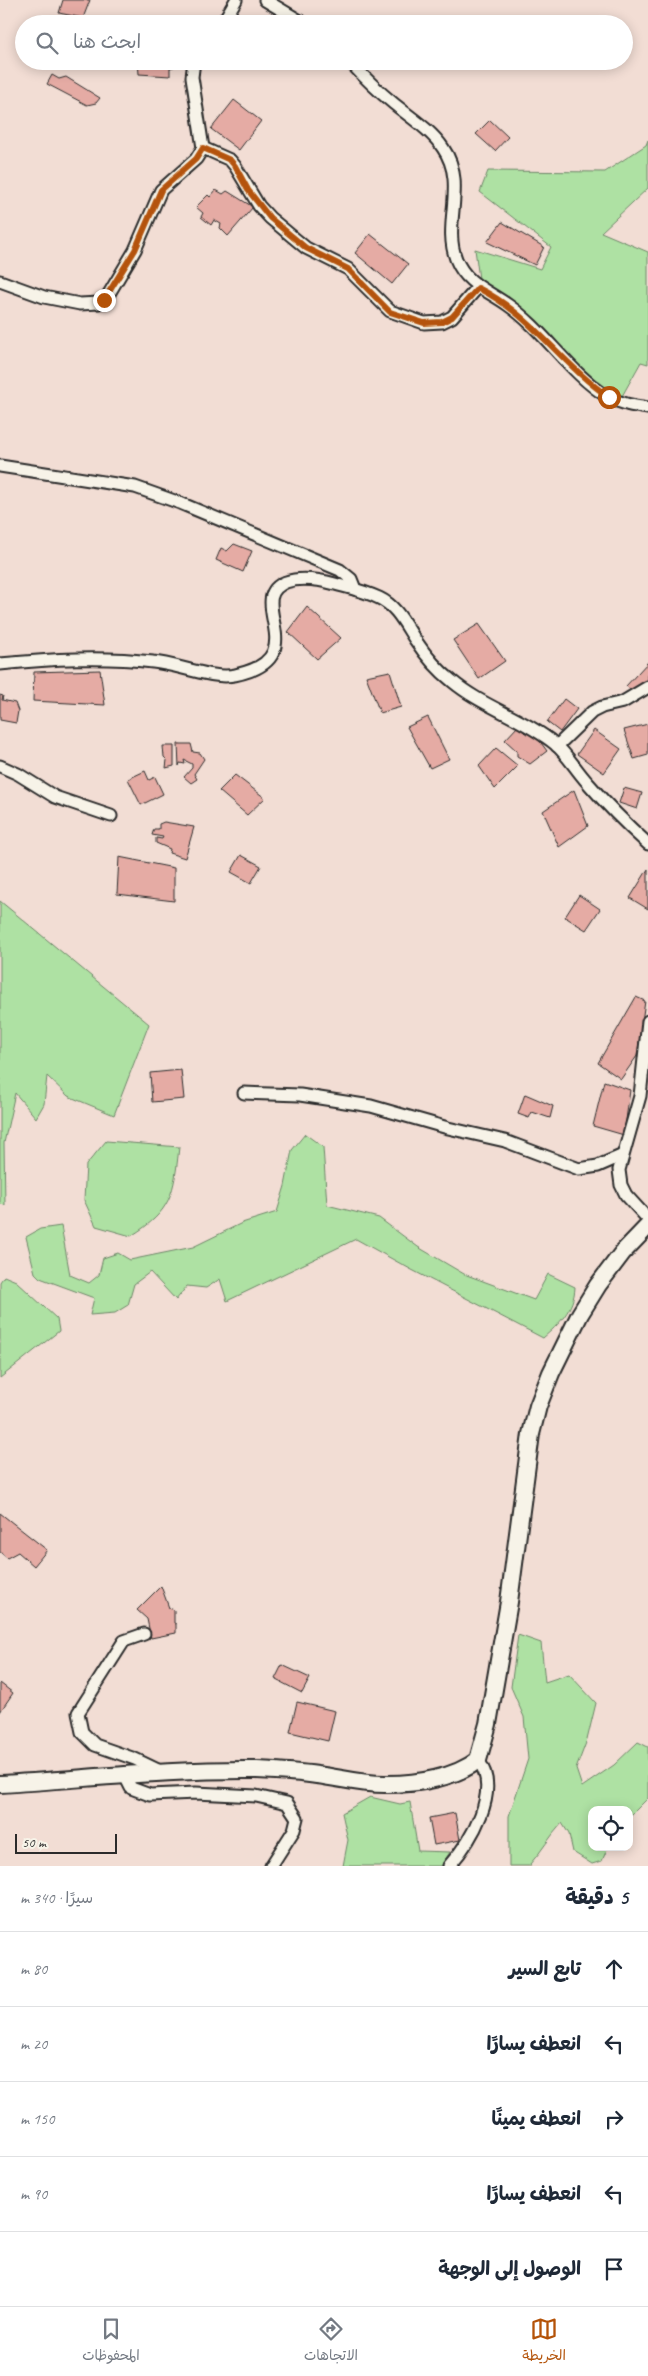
<!DOCTYPE html>
<html lang="ar">
<meta charset="utf-8">
<style>
body{margin:0;font-family:Caveat,"Playpen Sans Arabic",sans-serif;background:#f2f2f3;color:#1f2937;direction:rtl}
.controls{position:absolute;right:15px;bottom:15px;display:grid;overflow:hidden;border-radius:10px;box-shadow:0 2px 12px #0003}
.controls button{width:45px;height:45px;display:grid;place-items:center;padding:0;border:0;border-bottom:1px solid #e0e1e3;background:#fff;color:#1f2937;font:25px sans-serif}
.scale{position:absolute;left:15px;bottom:12px;width:102px;box-sizing:border-box;padding-left:5px;border:2px solid #2b2b2b;border-top:0;font-size:14px;line-height:18px;white-space:nowrap;color:#2b2b2b;-webkit-text-stroke:4px #f7f3e8;paint-order:stroke}
.stop{position:absolute;width:15px;height:15px;margin:-11px;border:4px solid #b45309;border-radius:50%;background:#fff}
.stop.end{background:#b45309;border-color:#fff;box-shadow:0 1px 5px #0008}
.list{margin:0;padding:0;list-style:none}
h2{display:flex;justify-content:space-between;align-items:center;height:65px;margin:0;padding:0 20px;font-size:21px}
h2 small{font-size:16px;font-weight:400;color:#747a83}
.list li{display:grid;grid-template-columns:32px 1fr auto;gap:15px;align-items:center;box-sizing:border-box;height:75px;padding:0 20px;border-top:1px solid #e0e1e3}
.list b{display:block;font-size:19px;white-space:nowrap}
.list em{font-size:16px;font-style:normal;color:#747a83}
.icon{flex:none;width:28px;height:28px;fill:none;stroke:currentColor;stroke-width:2;stroke-linecap:round;stroke-linejoin:round}
.map{position:relative;flex:none;width:648px;height:1866px;overflow:hidden;direction:ltr}
.search{position:absolute;background:#fff;box-shadow:0 2px 12px #0003;left:15px;right:15px;top:15px;height:55px;display:flex;align-items:center;gap:12px;box-sizing:border-box;padding:0 18px;border-radius:28px;color:#747a83;font-size:19px}
.sheet{height:440px;background:#fff}
nav{display:flex;justify-content:space-around;align-items:center;box-sizing:border-box;height:70px;border-top:1px solid #e0e1e3;background:#fff;font-size:14px;color:#747a83}
nav a{display:grid;justify-items:center;gap:2px}
nav .on{color:#b45309}
.map>svg:first-child{display:block}
.green{fill:#aee1a3;stroke:#6c8667}
.building{fill:#e5aba4;stroke:#2b2b2b}
.lines{fill:none;stroke-linecap:round;stroke-linejoin:round}
.street-casing{stroke:#2b2b2b;stroke-width:15}
.secondary-casing{stroke:#2b2b2b;stroke-width:20}
.street{stroke:#f7f3e8;stroke-width:11}
.secondary{stroke:#f7f3e8;stroke-width:16}
.route{stroke:#b45309;stroke-width:6}
</style>
<div class="map">
<svg width="648" height="1866" viewBox="0 0 648 1866">
<rect width="100%" height="100%" fill="#f2ddd4"/>
<filter id="ink" filterUnits="userSpaceOnUse"><feTurbulence type="fractalNoise" baseFrequency=".02" numOctaves="2"/><feDisplacementMap in="SourceGraphic" scale="10" xChannelSelector="R" yChannelSelector="G"/><feConvolveMatrix kernelMatrix="1 2 1 2 8 2 1 2 1" color-interpolation-filters="sRGB"/></filter>
<g filter="url(#ink)">
<g class="green">
<polygon points="648,140 648,188 601,232 648,252 648,364 641,362 621,398 608,394 479,279 475,249 540,269 551,247 480,192 488,171 605,172 646,145"/>
<polygon points="0,901 149,1024 114,1115 68,1096 47,1076 44,1104 36,1118 15,1093 4,1143 5,1205 0,1204"/>
<path d="M305,1134L323,1147L327,1205L379,1218L418,1247L464,1274L534,1300L548,1274L575,1287C574,1310 559,1324 543,1338L412,1270L356,1239L227,1301L220,1279L206,1288L187,1286L176,1300L150,1272L134,1284L128,1305L115,1313L90,1315L94,1298L40,1278L35,1273L26,1237L40,1229L61,1226L70,1275L89,1283L99,1275L103,1258L118,1253L130,1260L193,1247L242,1223L277,1212L285,1186L292,1150Z"/>
<path d="M106,1141L179,1147C174,1193 172,1211 131,1236L96,1226L84,1200L86,1165Z"/>
<polygon points="4,1276 16,1281 57,1319 59,1331 0,1378 0,1282"/>
<path d="M518,1635L541,1643L545,1682L569,1674L596,1703L587,1740L576,1769L582,1787L614,1765L638,1742L648,1747V1798L629,1817V1810H592V1847H608L602,1861L592,1864L573,1852L569,1834L562,1823C550,1836 542,1851 530,1864L531,1866H509V1816L528,1759L524,1717L511,1687Z"/>
<polygon points="370,1797 400,1804 410,1802 418,1851 450,1852 441,1866 343,1866 348,1840 342,1813"/>
</g>
<g class="building">
<polygon points="63,0 90,0 83,18 59,13"/>
<polygon points="138,61 176,61 176,66 170,68 170,76 139,74"/>
<polygon points="52,75 59,79 66,77 100,98 96,103 87,105 47,84"/>
<polygon points="234,100 261,121 239,150 211,129"/>
<polygon points="490,120 508,137 495,151 476,134"/>
<polygon points="216,190 223,194 227,191 253,207 228,236 220,228 221,224 214,220 211,225 201,217 203,213 196,207 208,195 210,197"/>
<polygon points="502,222 544,247 535,265 487,242"/>
<polygon points="370,234 408,264 392,284 355,253"/>
<polygon points="234,544 252,551 243,572 216,560 221,548 227,551"/>
<polygon points="307,607 341,638 317,659 288,632"/>
<polygon points="479,624 505,661 479,679 453,640"/>
<polygon points="648,662 648,679 635,694 626,686"/>
<polygon points="100,670 105,705 33,701 34,672"/>
<polygon points="390,671 401,707 380,713 366,676"/>
<polygon points="0,695 3,696 2,700 15,703 18,711 16,723 0,720"/>
<polygon points="564,699 577,709 560,732 547,722"/>
<polygon points="428,717 449,759 430,768 407,727"/>
<polygon points="648,724 648,755 634,759 624,730"/>
<polygon points="518,726 525,733 533,732 547,751 530,764 517,756 517,751 505,740"/>
<polygon points="594,730 621,749 604,773 577,754"/>
<polygon points="178,744 191,744 193,752 200,753 204,759 194,774 197,779 191,783 184,777 192,768 192,764 184,760 185,764 180,763 179,766"/>
<polygon points="163,746 174,746 174,766 166,768 167,760 164,757"/>
<polygon points="496,748 518,766 495,789 479,766"/>
<polygon points="145,771 149,780 155,777 163,794 141,805 128,779"/>
<polygon points="235,775 265,798 247,815 219,791"/>
<polygon points="624,788 642,793 637,809 619,803"/>
<polygon points="574,790 588,826 559,847 543,811"/>
<polygon points="164,822 194,827 185,858 169,853 170,849 156,843 156,838 162,839 163,837 152,835 154,829 159,829 159,824"/>
<polygon points="241,855 261,866 251,883 231,872"/>
<polygon points="119,857 174,868 174,901 117,894"/>
<polygon points="648,869 648,909 630,898"/>
<polygon points="579,895 600,909 586,930 565,917"/>
<polygon points="636,997 645,1001 637,1056 621,1079 598,1063"/>
<polygon points="181,1070 184,1099 152,1102 150,1073"/>
<polygon points="604,1081 630,1090 624,1135 593,1126"/>
<polygon points="525,1094 553,1106 550,1118 532,1112 529,1118 518,1114"/>
<polygon points="0,1513 47,1550 34,1566 18,1552 7,1558 0,1552"/>
<polygon points="161,1586 169,1608 174,1610 174,1623 176,1624 176,1633 151,1638 147,1619 137,1610"/>
<polygon points="282,1665 310,1678 302,1693 275,1679"/>
<polygon points="0,1683 13,1693 0,1712"/>
<polygon points="297,1702 335,1711 328,1741 290,1732"/>
<polygon points="455,1813 460,1840 434,1845 429,1818"/>
</g>
<g class="lines">
<defs>
<g id="street">
<polyline points="265,0 305,24"/>
<polyline points="222,24 236,0"/>
<path d="M349,61C363,76 377,90 393,103C410,117 431,130 443,148C468,184 442,223 456,259C466,284 487,290 508,305C545,331 569,373 608,397C621,404 634,406 648,408"/>
<polyline points="203,148 230,160 235,166 259,206 270,218 306,248 348,269 390,311 424,323 442,322 452,317 478,287"/>
<polyline points="0,281 44,297 80,304 99,303 107,297 135,250 161,190 196,159 203,148 192,77 194,61"/>
<polyline points="0,466 135,487 180,503 340,570 351,579 355,589"/>
<path d="M0,664C51,659 102,656 153,662C177,664 213,680 235,675C317,658 242,599 286,582C301,577 320,580 335,584C350,588 365,591 379,598C398,607 405,625 416,641C426,656 438,670 452,681C483,707 523,718 555,744C567,754 576,770 587,782C606,804 627,825 648,844"/>
<polyline points="557,746 592,712 602,707 623,702 648,687"/>
<polyline points="0,766 18,774 55,797 111,816"/>
<polyline points="648,1021 640,1096 619,1170 621,1185 626,1195 648,1219"/>
<polyline points="244,1093 300,1095 371,1106 448,1128 505,1141 579,1169 598,1166 621,1156"/>
<polyline points="144,1634 124,1641 78,1713 82,1732 95,1745 135,1759 162,1772"/>
<polyline points="125,1776 131,1788 150,1795 196,1793 256,1796 287,1803 297,1818 294,1830 271,1866"/>
<path d="M449,1866C471,1841 502,1791 478,1760"/>
</g>
<path id="secondary" d="M0,1784C85,1779 171,1769 257,1770C277,1771 297,1772 317,1775C341,1778 364,1785 388,1784C417,1784 455,1778 478,1760L488,1724L509,1602L531,1434L538,1406L551,1373L580,1314L598,1285L623,1252L648,1226"/>
</defs>
<use href="#street" class="street-casing"/>
<use href="#secondary" class="secondary-casing"/>
<use href="#street" class="street"/>
<use href="#secondary" class="secondary"/>
</g>
</g>
<g class="lines" filter="url(#ink)">
<path class="route" d="M104,300L135,250L161,190L196,159L203,148L230,160L235,166L248,190L270,218L306,248L348,269L390,312L424,323L442,322L452,317L478,288C531,314 561,364 609,397"/>
</g>
</svg>
<div class="controls">
<button><svg class="icon" aria-label="locate" viewBox="0 0 24 24"><circle cx="12" cy="12" r="6"/><path d="M12 2v4M12 18v4M2 12h4M18 12h4"/></svg></button>
</div>
<div class="scale">50 m</div>
<div class="stop" style="left:609px;top:397px"></div>
<div class="stop end" style="left:104px;top:300px"></div>
<div class="search"><svg class="icon" aria-label="search" viewBox="0 0 24 24"><circle cx="10" cy="10" r="6"/><path d="M15 15l6 6"/></svg>ابحث هنا</div>
</div>
<section class="sheet">
<h2>5 دقيقة<small>سيرًا · 340 m</small></h2>
<ul class="list">
<li><svg class="icon" aria-label="ahead" viewBox="0 0 24 24"><path d="M12 20V5M6 11l6-6 6 6"/></svg><div><b>تابع السير</b></div><em>80 m</em></li>
<li><svg class="icon" aria-label="left" viewBox="0 0 24 24"><path d="M17 20v-9H6M10 6l-5 5 5 5"/></svg><div><b>انعطف يسارًا</b></div><em>20 m</em></li>
<li><svg class="icon" aria-label="right" viewBox="0 0 24 24"><path d="M7 20v-9h11M14 6l5 5-5 5"/></svg><div><b>انعطف يمينًا</b></div><em>150 m</em></li>
<li><svg class="icon" aria-label="left" viewBox="0 0 24 24"><path d="M17 20v-9H6M10 6l-5 5 5 5"/></svg><div><b>انعطف يسارًا</b></div><em>90 m</em></li>
<li><svg class="icon" aria-label="arrive" viewBox="0 0 24 24"><path d="M6 21V4h12l-3 4 3 4H6"/></svg><div><b>الوصول إلى الوجهة</b></div></li>
</ul>
</section>
<nav>
<a class="on"><svg class="icon" aria-label="map" viewBox="0 0 24 24"><path d="M3 6l6-2 6 2 6-2v14l-6 2-6-2-6 2zM9 4v14M15 6v14"/></svg>الخريطة</a>
<a><svg class="icon" aria-label="directions" viewBox="0 0 24 24"><path d="M12 3l9 9-9 9-9-9zM9 14v-3h6M13 9l2 2-2 2"/></svg>الاتجاهات</a>
<a><svg class="icon" aria-label="saved" viewBox="0 0 24 24"><path d="M7 4h10v16l-5-4-5 4z"/></svg>المحفوظات</a>
</nav>
